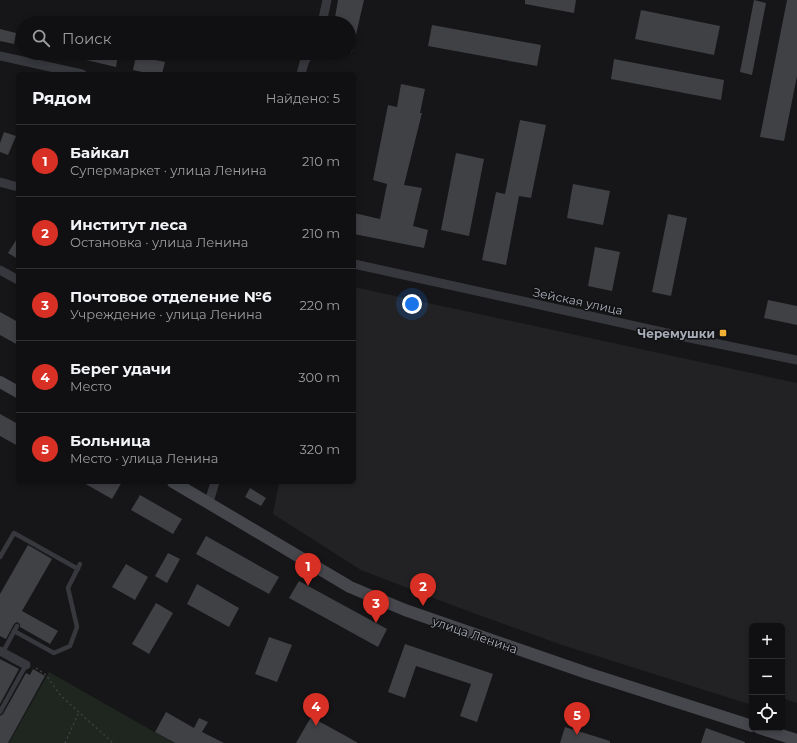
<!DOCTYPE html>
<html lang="ru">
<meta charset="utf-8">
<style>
body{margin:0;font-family:Montserrat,sans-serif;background:#1e1e20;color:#f1f3f6}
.controls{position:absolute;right:12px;bottom:12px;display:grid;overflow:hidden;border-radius:6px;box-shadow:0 2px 6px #0003}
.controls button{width:36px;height:36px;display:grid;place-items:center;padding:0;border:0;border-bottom:1px solid #303032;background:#101012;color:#f1f3f6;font:20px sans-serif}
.you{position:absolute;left:412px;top:304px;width:14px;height:14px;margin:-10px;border:3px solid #fff;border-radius:50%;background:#1a73e8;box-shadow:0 0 0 6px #1a73e833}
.badge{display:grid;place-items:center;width:26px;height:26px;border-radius:50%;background:#d93025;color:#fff;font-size:13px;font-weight:700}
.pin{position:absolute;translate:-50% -33px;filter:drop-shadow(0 1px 2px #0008)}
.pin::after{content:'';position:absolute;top:21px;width:14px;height:12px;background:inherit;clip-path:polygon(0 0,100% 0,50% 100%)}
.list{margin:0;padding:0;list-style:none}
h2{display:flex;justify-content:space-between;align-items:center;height:52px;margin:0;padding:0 16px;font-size:17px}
h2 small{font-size:13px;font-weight:400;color:#9c9d9f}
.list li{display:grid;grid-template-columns:26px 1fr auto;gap:12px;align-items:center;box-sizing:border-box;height:72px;padding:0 16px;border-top:1px solid #303032}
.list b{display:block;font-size:15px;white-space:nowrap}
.list p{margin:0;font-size:13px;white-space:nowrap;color:#9c9d9f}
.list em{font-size:13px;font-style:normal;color:#9c9d9f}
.icon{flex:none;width:22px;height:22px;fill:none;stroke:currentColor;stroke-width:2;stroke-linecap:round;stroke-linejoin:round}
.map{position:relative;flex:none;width:797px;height:743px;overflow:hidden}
.search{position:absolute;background:#101012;box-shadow:0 2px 6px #0003;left:16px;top:16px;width:340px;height:44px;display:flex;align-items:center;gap:10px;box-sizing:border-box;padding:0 14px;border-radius:22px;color:#9c9d9f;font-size:15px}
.panel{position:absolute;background:#101012;box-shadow:0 2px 6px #0003;left:16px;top:72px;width:340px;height:412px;border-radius:6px}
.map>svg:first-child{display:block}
.built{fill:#222225}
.green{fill:#1e261f}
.building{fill:#404145}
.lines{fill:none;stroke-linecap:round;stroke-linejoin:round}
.path{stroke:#3d3f44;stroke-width:1.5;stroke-dasharray:2 3;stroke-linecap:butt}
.service{stroke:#37383d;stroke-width:4.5}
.minor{stroke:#37383d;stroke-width:9}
.secondary{stroke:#45474d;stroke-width:12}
.poi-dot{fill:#f2b134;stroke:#111113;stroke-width:1.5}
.labels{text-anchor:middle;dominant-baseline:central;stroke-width:3;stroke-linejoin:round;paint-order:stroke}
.street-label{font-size:12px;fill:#a8adb8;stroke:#111113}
.poi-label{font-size:12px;font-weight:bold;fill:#a8adb8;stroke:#111113;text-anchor:end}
</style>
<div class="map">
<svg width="797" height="743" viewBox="0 0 797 743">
<rect width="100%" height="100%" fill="#161618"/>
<polygon class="built" points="354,287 797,383 797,703 782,698 782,626 752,626 752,705 562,645 457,607 361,570 273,514 279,482 354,482"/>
<polygon class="green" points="49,672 174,743 9,743"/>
<g class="building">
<polygon points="338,0 364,0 352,52 349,51 349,23 334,23"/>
<polygon points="525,0 576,0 574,13 525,4"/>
<polygon points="754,0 766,3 752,75 740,72"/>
<polygon points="787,0 797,0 797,76 784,141 760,137"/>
<polygon points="641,10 720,26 714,55 635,39"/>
<polygon points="432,25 541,45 537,66 428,46"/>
<polygon points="0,29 16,33 14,44 0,41"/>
<polygon points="87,53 110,53 118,55 116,67 86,60"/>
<polygon points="136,56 165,62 162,74 151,74 133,70"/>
<polygon points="614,59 724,80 721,100 611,79"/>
<polygon points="401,84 425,89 420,113 422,113 404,185 422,188 413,226 428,230 424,248 354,234 354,213 380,219 387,184 373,180 388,105 397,107"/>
<polygon points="520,120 546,125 531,198 519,196 506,265 482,260 496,192 505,194"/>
<polygon points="4,132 16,136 8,155 0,152 0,143"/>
<polygon points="456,153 484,159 469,236 441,230"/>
<polygon points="573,184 610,191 603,225 567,218"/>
<polygon points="668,214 687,218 671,296 652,292"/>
<polygon points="18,237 18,259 8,253"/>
<polygon points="595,247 620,252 612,291 588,286"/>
<polygon points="768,300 797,306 797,325 764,318"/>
<polygon points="0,312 18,322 18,345 0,335"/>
<polygon points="0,414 18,424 18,446 0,436"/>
<polygon points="82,482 122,482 112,499"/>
<polygon points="250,488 266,498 261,506 245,497"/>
<polygon points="140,495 182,519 173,534 131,510"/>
<polygon points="206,536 279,577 269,594 196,554"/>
<polygon points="28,545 52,559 22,611 58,631 50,644 20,627 20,624 17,622 14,624 6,639 0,636 0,594"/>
<polygon points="168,553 180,559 167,583 155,576"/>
<polygon points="126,564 148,577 135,600 112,587"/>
<polygon points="299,581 387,629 378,647 289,598"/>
<polygon points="197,584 239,608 229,627 187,604"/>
<polygon points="156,603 173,613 149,654 132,644"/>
<polygon points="269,637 292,645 277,682 255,674"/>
<polygon points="405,644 493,674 477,722 460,716 471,684 416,666 405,698 388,692"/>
<polygon points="0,659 19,669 0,704"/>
<polygon points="33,669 45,676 8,743 0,743 0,716 3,714 26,673 30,675"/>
<polygon points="166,712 194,728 199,718 208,722 202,732 224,743 175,743 155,732"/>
<polygon points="311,717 344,735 358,743 296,743"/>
<polygon points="565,727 610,741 610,743 560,743"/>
<polygon points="706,728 745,742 745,743 701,743"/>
</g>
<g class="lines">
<g class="path">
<polyline points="36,668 46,675 61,696 113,743"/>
<polyline points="65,743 79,712"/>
</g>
<g class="service">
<polyline points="0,557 14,533 78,569"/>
<polyline points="14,631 54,653 70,646 77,627 68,588 80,564"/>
<polyline points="3,652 17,626"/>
<polyline points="0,712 26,665"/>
</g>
<g class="minor">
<polyline points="322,23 327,0"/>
<polyline points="0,56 82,74"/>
<polyline points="301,74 304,63 309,53"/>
<polyline points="0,182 18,187"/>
<polyline points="354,264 685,337 797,360"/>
<polyline points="0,270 18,280"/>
<polyline points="209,502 215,482"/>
<polyline points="0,651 26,665"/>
</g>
<g class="secondary">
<polyline points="0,382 18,392"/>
<polyline points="173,482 350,587 405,610 587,673 752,726"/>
<polyline points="759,728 797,740"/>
</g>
</g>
<rect class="poi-dot" x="719" y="329" width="8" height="8" rx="2"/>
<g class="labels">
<g class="street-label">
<text transform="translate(578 301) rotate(12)">Зейская улица</text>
<text transform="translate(475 635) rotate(19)">улица Ленина</text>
</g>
<g class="poi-label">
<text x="715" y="333">Черемушки</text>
</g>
</g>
</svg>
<div class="controls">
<button>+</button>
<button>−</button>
<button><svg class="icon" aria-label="locate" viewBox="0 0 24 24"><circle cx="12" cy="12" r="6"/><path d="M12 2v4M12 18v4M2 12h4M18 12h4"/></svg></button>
</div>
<div class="you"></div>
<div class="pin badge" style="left:308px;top:586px">1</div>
<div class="pin badge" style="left:423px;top:606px">2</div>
<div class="pin badge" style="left:376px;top:623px">3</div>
<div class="pin badge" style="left:316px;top:726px">4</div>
<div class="pin badge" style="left:577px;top:735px">5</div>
<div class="search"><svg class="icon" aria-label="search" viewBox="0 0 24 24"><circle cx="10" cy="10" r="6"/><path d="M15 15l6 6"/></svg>Поиск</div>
<section class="panel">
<h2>Рядом<small>Найдено: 5</small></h2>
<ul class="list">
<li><span class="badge">1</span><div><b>Байкал</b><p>Супермаркет · улица Ленина</p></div><em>210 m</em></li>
<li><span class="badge">2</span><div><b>Институт леса</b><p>Остановка · улица Ленина</p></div><em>210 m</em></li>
<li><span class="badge">3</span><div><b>Почтовое отделение №6</b><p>Учреждение · улица Ленина</p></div><em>220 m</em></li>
<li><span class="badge">4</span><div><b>Берег удачи</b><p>Место</p></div><em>300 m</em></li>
<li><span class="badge">5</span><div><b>Больница</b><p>Место · улица Ленина</p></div><em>320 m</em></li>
</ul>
</section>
</div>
